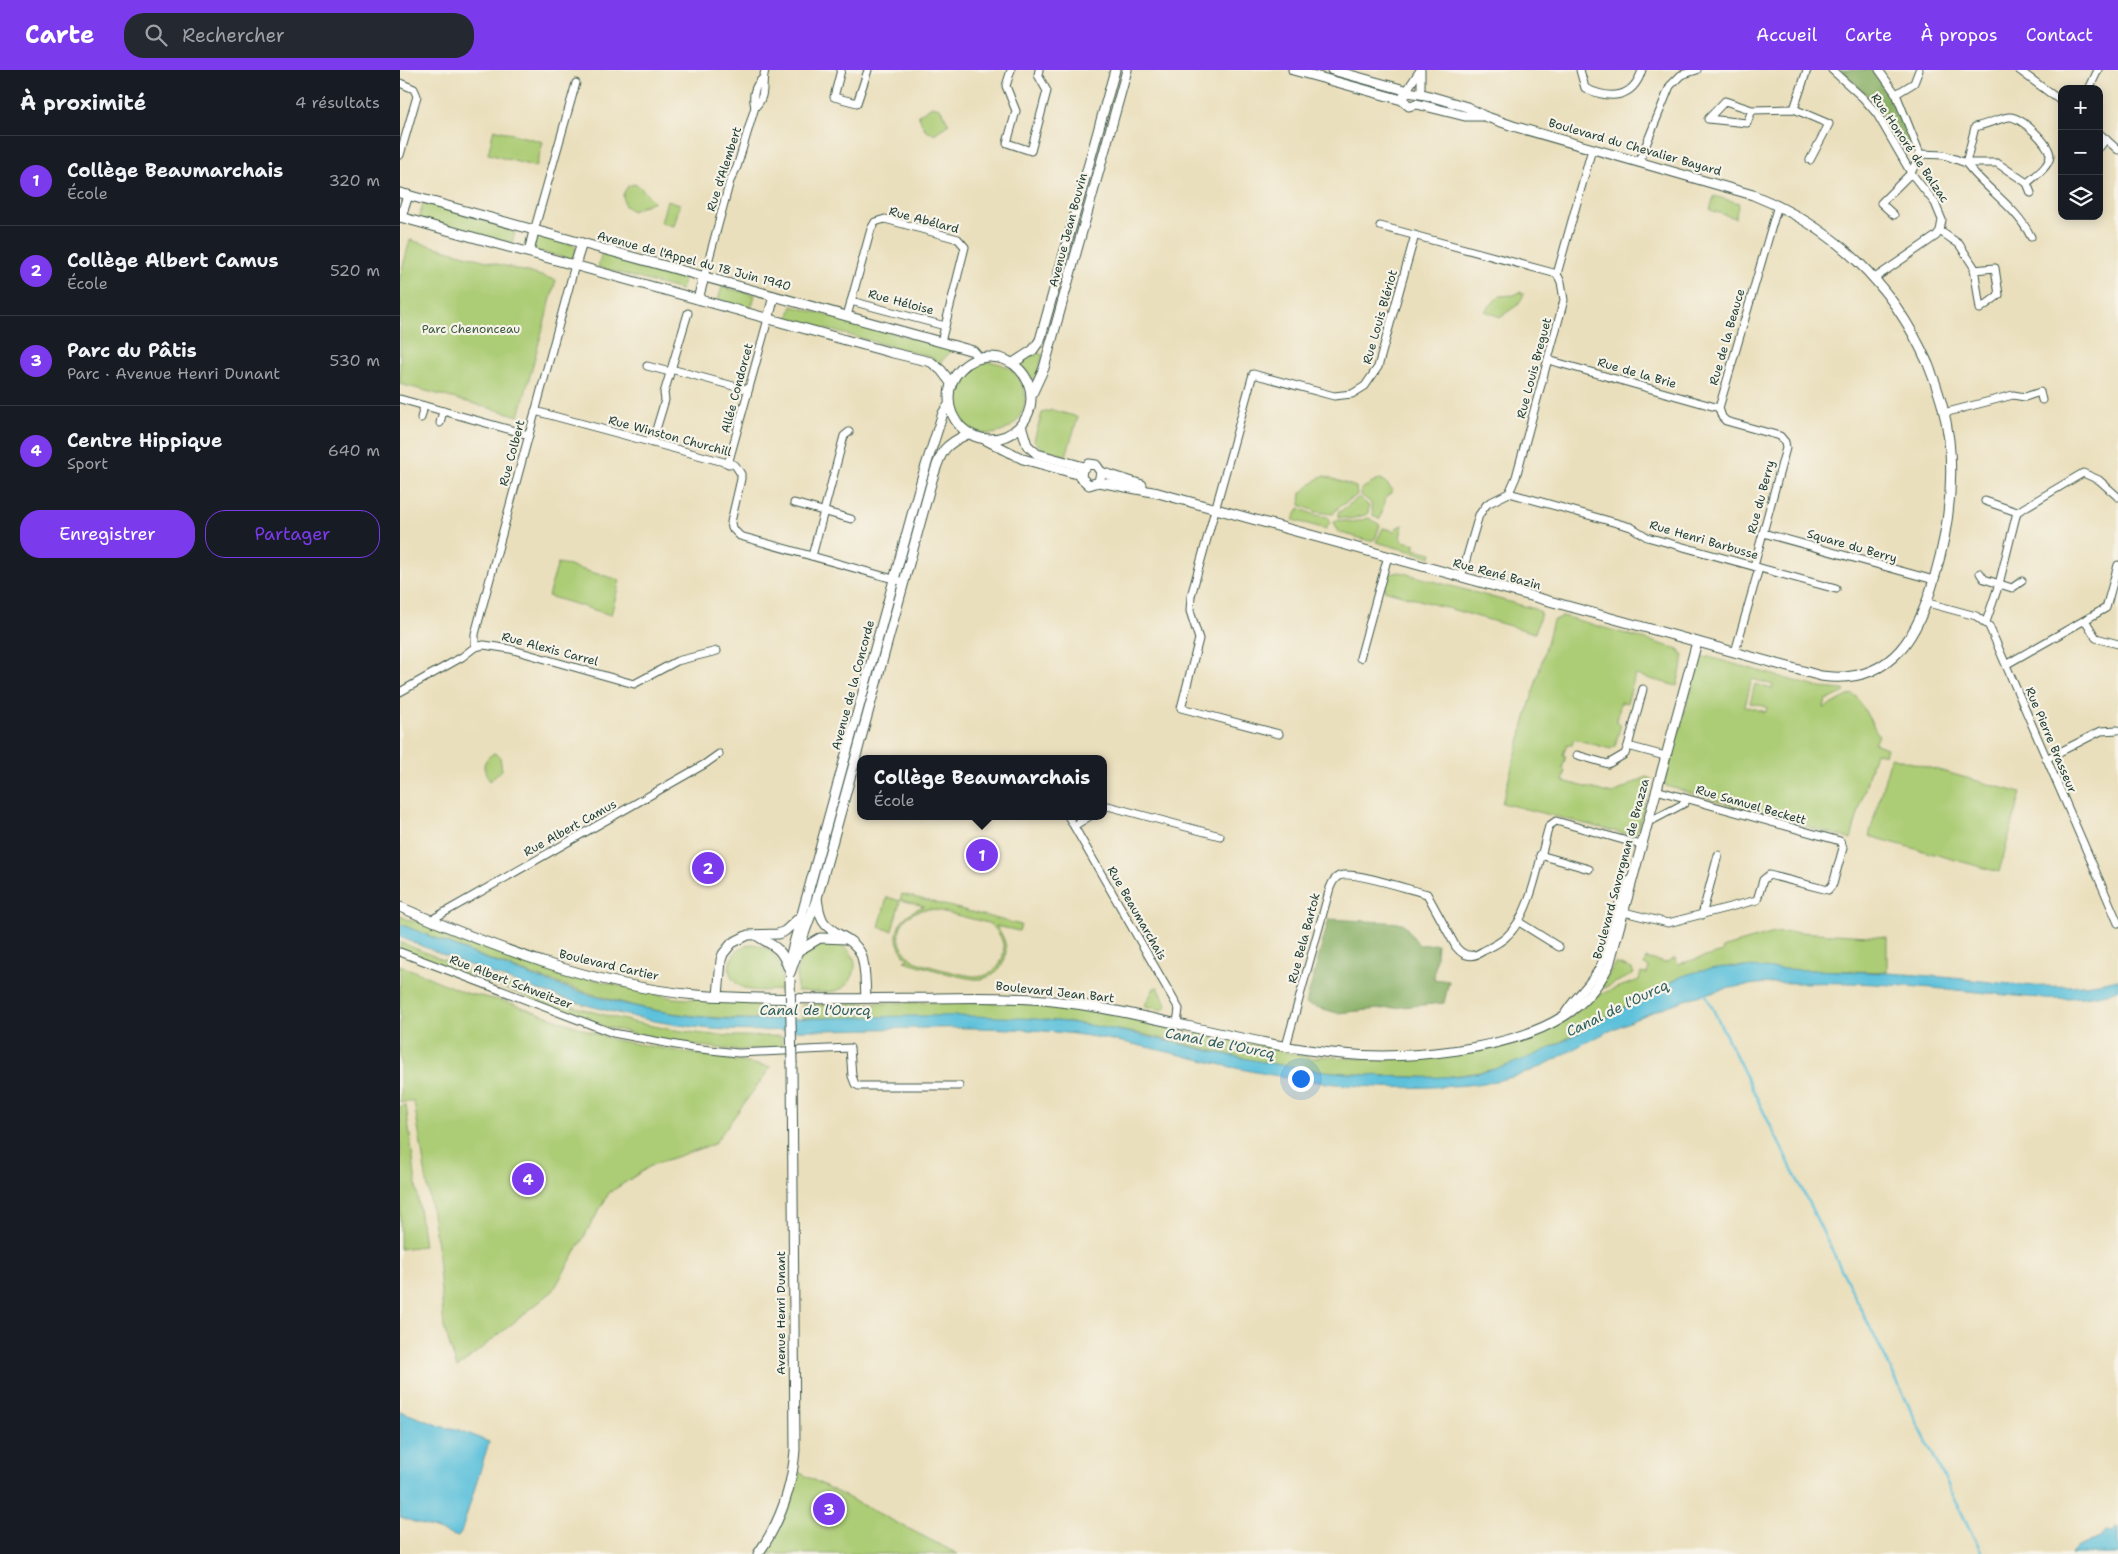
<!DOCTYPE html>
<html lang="fr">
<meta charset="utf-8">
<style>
body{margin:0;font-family:"Shantell Sans",sans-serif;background:#242831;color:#f1f3f6}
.controls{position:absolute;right:15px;top:15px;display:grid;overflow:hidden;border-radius:10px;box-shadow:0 2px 12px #0003}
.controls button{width:45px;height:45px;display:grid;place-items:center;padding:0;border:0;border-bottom:1px solid #363941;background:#171b24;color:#f1f3f6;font:25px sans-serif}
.you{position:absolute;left:900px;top:1008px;width:18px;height:18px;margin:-12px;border:4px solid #fff;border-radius:50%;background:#1a73e8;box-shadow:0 0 0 8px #1a73e833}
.badge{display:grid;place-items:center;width:32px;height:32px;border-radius:50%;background:#7c3aed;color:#fff;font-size:16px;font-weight:700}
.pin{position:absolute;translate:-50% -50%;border:2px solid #fff;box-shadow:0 1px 5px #0006}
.popup{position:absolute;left:457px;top:685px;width:250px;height:65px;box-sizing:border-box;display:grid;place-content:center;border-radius:10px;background:#171b24;filter:drop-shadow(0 1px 4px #0005);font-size:16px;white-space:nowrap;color:#9ea1a6}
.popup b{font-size:19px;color:#f1f3f6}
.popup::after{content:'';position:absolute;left:50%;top:100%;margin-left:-10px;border:10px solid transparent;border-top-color:#171b24}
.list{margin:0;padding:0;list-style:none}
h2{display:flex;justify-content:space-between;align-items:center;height:65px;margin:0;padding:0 20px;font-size:21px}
h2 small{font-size:16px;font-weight:400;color:#9ea1a6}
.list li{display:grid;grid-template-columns:32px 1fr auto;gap:15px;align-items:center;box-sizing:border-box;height:90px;padding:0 20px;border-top:1px solid #363941}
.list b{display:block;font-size:19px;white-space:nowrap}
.list p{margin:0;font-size:16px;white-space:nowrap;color:#9ea1a6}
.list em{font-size:16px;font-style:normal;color:#9ea1a6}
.actions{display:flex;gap:10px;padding:15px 20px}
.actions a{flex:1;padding:11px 0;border:1px solid #7c3aed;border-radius:20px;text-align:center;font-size:18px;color:#7c3aed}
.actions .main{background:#7c3aed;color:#fff}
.icon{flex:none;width:28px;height:28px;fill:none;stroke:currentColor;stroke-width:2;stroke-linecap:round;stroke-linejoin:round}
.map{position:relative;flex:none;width:1718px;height:1484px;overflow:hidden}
header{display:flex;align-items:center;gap:30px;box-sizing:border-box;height:70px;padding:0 25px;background:#7c3aed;color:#fff}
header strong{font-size:24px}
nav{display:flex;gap:28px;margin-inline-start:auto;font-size:18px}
.search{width:350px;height:45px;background:#242831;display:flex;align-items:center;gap:12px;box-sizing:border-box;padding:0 18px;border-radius:20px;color:#9ea1a6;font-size:19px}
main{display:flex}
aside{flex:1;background:#171b24}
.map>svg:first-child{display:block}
.green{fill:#accc75;stroke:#668454;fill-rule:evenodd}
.forest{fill:#89b066;stroke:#54764d}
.water{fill:#5dc1db;stroke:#3e7f88}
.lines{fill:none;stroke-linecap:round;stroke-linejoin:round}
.stream{stroke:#5dc1db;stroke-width:2.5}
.minor-casing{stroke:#3d5548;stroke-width:9}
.tertiary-casing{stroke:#3d5548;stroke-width:11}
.minor{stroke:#fff;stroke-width:7}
.tertiary{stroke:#fff;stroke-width:9}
.tertiary-bridge-casing{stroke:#3d5548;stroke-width:11;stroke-linecap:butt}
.tertiary-bridge{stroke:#fff;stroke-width:9}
.labels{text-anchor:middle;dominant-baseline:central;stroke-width:4.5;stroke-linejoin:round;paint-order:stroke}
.street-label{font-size:12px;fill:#1f3d34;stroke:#f7f3e8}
.park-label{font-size:12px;fill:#3b5a41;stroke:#f7f3e8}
.water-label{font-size:14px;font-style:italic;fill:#2e5e5e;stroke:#f7f3e8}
</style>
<header>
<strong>Carte</strong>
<div class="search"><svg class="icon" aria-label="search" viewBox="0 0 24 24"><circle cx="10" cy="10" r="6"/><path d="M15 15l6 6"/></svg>Rechercher</div>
<nav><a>Accueil</a><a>Carte</a><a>À propos</a><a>Contact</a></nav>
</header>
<main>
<aside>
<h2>À proximité<small>4 résultats</small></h2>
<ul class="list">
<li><span class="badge">1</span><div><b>Collège Beaumarchais</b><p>École</p></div><em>320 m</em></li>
<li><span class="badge">2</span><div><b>Collège Albert Camus</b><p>École</p></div><em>520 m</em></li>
<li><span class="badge">3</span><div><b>Parc du Pâtis</b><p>Parc · Avenue Henri Dunant</p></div><em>530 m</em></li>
<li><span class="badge">4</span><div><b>Centre Hippique</b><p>Sport</p></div><em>640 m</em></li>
</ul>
<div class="actions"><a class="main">Enregistrer</a><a>Partager</a></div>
</aside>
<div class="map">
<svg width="1718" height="1484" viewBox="0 0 1718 1484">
<rect width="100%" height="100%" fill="#f7f3e8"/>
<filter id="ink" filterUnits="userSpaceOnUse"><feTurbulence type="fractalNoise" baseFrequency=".02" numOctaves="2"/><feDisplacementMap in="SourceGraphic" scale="10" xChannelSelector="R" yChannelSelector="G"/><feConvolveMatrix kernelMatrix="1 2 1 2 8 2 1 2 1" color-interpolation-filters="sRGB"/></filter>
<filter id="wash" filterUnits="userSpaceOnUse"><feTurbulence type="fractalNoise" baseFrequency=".0096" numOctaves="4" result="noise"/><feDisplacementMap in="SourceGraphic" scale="20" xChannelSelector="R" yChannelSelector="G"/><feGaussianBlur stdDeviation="1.12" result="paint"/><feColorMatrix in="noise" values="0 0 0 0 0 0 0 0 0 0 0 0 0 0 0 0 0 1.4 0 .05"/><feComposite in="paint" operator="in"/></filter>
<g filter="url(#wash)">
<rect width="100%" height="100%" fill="#eadfbc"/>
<g class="green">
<polygon points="532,36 540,38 549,54 534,64 526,61 518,45"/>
<polygon points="94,59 143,72 136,97 88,84"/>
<polygon points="234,114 239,116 254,131 232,141 224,135 223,124 228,116"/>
<polygon points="1314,126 1339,133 1335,148 1310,140"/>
<polygon points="267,130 280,134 274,156 261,153"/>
<polygon points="23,133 116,159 112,173 19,148"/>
<polygon points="140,166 174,175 176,179 174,187 170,189 137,181 134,176 137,167"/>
<polygon points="10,170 156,210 119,346 0,314 0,207"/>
<polygon points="202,182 285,206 281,220 198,197"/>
<polygon points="322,217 355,225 351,239 318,230"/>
<polygon points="1120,222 1124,224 1119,234 1100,247 1085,241 1099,226 1114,225"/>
<polygon points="392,236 553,279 540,293 528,286 388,249"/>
<polygon points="635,282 643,285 636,308 634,310 620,294"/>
<circle cx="589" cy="328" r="36"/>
<polygon points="652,340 678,347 666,386 641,378 634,370 642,343"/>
<polygon points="925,406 956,417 957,425 939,437 933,444 917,442 900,435 901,423 920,407"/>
<polygon points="980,409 983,410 993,420 986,428 980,449 978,449 973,445 971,433 961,425 961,419"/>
<polygon points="959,427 969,436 968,444 951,449 938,447 938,443"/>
<polygon points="899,438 915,445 928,447 930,452 926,459 893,450"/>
<polygon points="969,448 980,455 975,469 970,471 938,462 934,452 939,450 953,452"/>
<polygon points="1003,455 1000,467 1002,468 1002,471 1016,474 1014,479 1032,483 1031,487 976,472 983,458 995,461 996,458"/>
<polygon points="158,493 220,510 211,545 148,526"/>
<polygon points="1000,502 1135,539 1141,543 1135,563 984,520 989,504"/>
<polygon points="1163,546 1278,579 1284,586 1277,616 1235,605 1227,633 1221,632 1216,652 1221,654 1215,676 1211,679 1174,669 1172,675 1167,674 1163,685 1166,686 1162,699 1165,700 1163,711 1212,724 1246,707 1252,709 1237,762 1233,766 1102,733 1153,551"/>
<path d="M1309,587L1420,618L1444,620L1445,622L1430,629H1426L1424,638L1452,624L1457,627L1479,666L1474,673L1487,678L1485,685L1475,682L1451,769L1266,716L1265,709L1299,591L1301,588ZM1352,609L1373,615L1372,619L1355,614L1350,633L1367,637L1366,642L1345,636Z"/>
<path d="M94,683L100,687L102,700L90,711C82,699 81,691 94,683Z"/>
<polygon points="1491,687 1621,723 1599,802 1469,766"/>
<path d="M502,824L621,855L619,861L596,856C604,866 609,878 604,891C600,901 590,908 580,909C568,911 519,895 504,891L508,889C487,868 498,845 524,836L500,830ZM532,839L588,853C609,866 610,898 583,906C575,909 521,895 513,890C508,887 504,881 501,875C493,854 512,838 532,839Z"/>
<polygon points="487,827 500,831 492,861 479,857"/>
<path d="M0,846L14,852L16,849L102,884L159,901L216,915L273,928L381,934V949C340,950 300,948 260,941C235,937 210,929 186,922C122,903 61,879 0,854Z"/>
<path d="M1398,862L1487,867V902L1361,899L1332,896L1277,909L1266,917L1222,938L1133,987L1095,1000L1038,1008L964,1005L904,999L855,991L743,964L668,952L607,948L550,947L402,948V935C492,933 582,929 672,937C693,939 714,945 735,949V951L796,965L797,961L911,988H920L921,986C976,991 1022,990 1076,980C1101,975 1126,970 1150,959C1166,952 1179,940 1193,929C1206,920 1224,916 1239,910L1241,903L1247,904L1249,897L1244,895L1246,888L1265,893L1275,888L1278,894L1323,882L1322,878L1374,863Z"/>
<path d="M421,871C430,872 439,873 447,879C461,890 455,911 441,919C430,925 410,921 397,921C397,908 395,889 406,879C410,875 416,873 421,871Z"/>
<path d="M0,872C101,914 204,954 313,965C336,967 359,966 381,966L382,979L333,980L269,972L206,957L0,879Z"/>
<path d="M352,874C380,878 382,897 382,920C370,920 355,923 344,918C319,907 329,878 352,874Z"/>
<polygon points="1215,893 1232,899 1234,904 1204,918 1203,915"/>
<polygon points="0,895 66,923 108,932 214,970 371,997 314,1074 252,1095 209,1123 153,1221 57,1298 44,1258 37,1175 14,1032 0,1032"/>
<polygon points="758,917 767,936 762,940 744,937 754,918"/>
<polygon points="6,1035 24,1176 0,1179 0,1036"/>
<polygon points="398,1402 558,1484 366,1484 391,1432"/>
</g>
<g class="forest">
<path d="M1439,0H1476C1486,14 1515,59 1510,75L1505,78L1498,75C1484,45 1466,20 1439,0Z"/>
<polygon points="929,849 1003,853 1019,875 1037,874 1034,909 1049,911 1044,933 937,943 906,934"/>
</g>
<g class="water">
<path d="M0,854C100,895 204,940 313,948C351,951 390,949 428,948C507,946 589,943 667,952C732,960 794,979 858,991C899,999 940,1003 982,1006C1011,1007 1041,1009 1070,1004C1139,994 1194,951 1255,922C1263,918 1270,912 1278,908C1292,902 1314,897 1330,897C1347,896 1365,899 1383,899C1436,901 1489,902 1542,907C1602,912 1658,924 1718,909V920C1672,934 1625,927 1578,922C1519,917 1461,911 1401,913C1387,913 1372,912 1357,914C1298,920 1244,944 1191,970C1170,980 1149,994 1128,1002C1112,1008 1093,1012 1076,1014C1062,1016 1047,1016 1032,1017C964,1020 897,1011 831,997C779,985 728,971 675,964C590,954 504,959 419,960C383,960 348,962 312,959C203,949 101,909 0,867Z"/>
<path d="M0,1341L46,1358C55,1356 78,1368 89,1372L61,1463L58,1467L0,1447Z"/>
<polygon points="1718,1457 1718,1484 1670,1484 1678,1477 1700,1468 1705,1462 1712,1463 1715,1458"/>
</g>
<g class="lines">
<polyline class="stream" points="1304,921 1582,1484"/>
</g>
</g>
<g filter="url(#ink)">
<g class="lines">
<defs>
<g id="minor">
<polyline points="441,0 434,27 457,33 468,0"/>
<polyline points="611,0 606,16 616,41 607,73 631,81 647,21 638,5 639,0"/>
<path d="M1180,0L1185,18C1210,30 1233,29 1242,0"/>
<polyline points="1432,0 1463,28 1477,44 1511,103 1535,133 1542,150 1540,161 1536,166 1475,208"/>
<polyline points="1479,0 1496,24 1520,84 1511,103 1481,133 1494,145"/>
<polyline points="1619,0 1662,32"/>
<polyline points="0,13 14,19 17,26 0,85"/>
<polyline points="1689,19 1698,0"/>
<polyline points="1008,22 1009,17 1020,0"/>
<polyline points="1019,24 1021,18 1021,0"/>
<polyline points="1496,24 1514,13 1519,0"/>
<path d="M355,37C352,26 354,17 362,9"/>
<polyline points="1394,39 1407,0"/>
<polyline points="1352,40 1347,53 1308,49 1325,31 1352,40 1394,39 1429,54 1410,90"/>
<polyline points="1699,63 1718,80"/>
<polyline points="1699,78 1706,69"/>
<path d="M1520,84L1544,85L1566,93H1597L1627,113C1635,106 1649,97 1650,86C1650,74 1621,46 1609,47C1601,48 1584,55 1575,57L1566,93"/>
<polyline points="1239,92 1270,16 1281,5 1297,0"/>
<path d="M1566,93C1585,119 1616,136 1631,167"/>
<polyline points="1627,113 1631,123"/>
<polyline points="980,156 1157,204"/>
<polyline points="134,161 176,13"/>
<polyline points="1540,161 1559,174 1574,197 1580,239 1599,225 1595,198 1574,200"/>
<path d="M304,207L330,111L337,97L355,37C367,26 361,14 365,0"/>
<polyline points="451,231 545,256"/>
<polyline points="447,246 471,159 475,152 485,149 558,169 565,177 541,272"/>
<polyline points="1148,290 1319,338"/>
<polyline points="247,296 270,302"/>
<polyline points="271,299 348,320"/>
<polyline points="0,329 129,365"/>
<polyline points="135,341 335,395 341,404 341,409 331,452 332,458 340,466 504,512"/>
<polyline points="1544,343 1613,325 1625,327 1640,322 1642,330"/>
<polyline points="21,348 24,336"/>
<polyline points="40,353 43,341"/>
<polyline points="252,373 265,330 264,323 288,243"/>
<polyline points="328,394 368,249"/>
<polyline points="1109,423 1231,457 1247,467 1436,519"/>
<polyline points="1585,431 1617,442"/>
<polyline points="394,433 451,449"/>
<polyline points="1363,463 1534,510"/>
<polyline points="412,486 444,366 449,362"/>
<polyline points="1354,496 1386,378 1385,372 1380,366 1326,351 1322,347 1319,338 1378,135"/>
<polyline points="1580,503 1584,509 1612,518 1622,511"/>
<polyline points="1061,507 1079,445 1087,434 1109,423 1116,407 1164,230 1161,212 1157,204 1192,79"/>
<polyline points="1528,533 1576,546 1589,556 1718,853"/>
<polyline points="1685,550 1696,568 1718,574"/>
<polyline points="1586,552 1599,514 1617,442 1683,403 1699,410 1718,427"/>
<polyline points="75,577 75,564 175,195"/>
<polyline points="1335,582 1359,498"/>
<polyline points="960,588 988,486"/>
<polyline points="1607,594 1706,538 1718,495"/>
<polyline points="0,622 62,587 75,577 84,575 110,579 234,614 277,591 317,581"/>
<polyline points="879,664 781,638 799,569 790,541 791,526 853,304 934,326 952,324 965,316 978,297 1015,165"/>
<polyline points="1228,676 1243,619"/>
<polyline points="1177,685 1208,694 1225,684 1228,676 1265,686"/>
<polyline points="1646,689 1701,661 1718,660"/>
<polyline points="703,739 708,736 820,766"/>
<polyline points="668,746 779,939 777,953"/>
<polyline points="1248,749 1253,750 1285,733 1286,729"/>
<polyline points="674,756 690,746"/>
<polyline points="1140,785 1189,799"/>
<polyline points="1224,842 1268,853 1357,830 1363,810 1369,805 1428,820 1433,814 1443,778 1440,771 1256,720"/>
<polyline points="1302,845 1318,785"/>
<polyline points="31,850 305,694 319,684"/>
<polyline points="1119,852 1159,877"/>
<polyline points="0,882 213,963 292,978 338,983 450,978 452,1006 455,1014 459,1016 559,1016"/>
<path d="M1163,946C1173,927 1191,915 1200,896C1214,867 1213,834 1231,808"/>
<path d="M886,976L930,818C932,813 934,808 939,806C952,800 1010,820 1027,824L1056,877C1064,887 1073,888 1083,881C1091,877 1100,873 1106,867C1132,844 1139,789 1149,756L1156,751L1241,775"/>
</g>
<g id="tertiary">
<polyline points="893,0 1002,30 1009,36 1017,34 1065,46 1081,46"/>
<polyline points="932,0 1005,20 1006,23"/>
<polyline points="0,123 559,277 573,281 579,288"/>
<polyline points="0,147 489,282 531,292 541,300 551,313"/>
<polyline points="1,147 8,125"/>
<polyline points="129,182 134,161"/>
<polyline points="175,195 182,173"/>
<polyline points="298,229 304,207"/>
<polyline points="368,249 374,226"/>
<circle cx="590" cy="328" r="41"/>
<polyline points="613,293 633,280 640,270 715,0"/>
<polyline points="631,326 644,298 727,0"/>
<polyline points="621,355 627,375 637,384 684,397"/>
<polyline points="586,370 623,389 677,404 689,415 699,412 701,402 696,395 689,394 682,399 681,408"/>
<polyline points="701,402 742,415"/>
<path d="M699,412L758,423L1421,606C1494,616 1520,562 1536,502C1548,459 1554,415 1549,370C1546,345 1538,318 1528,294C1492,213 1435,158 1353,125L1113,56L1084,46L1067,37L1026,25L1008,22L1004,26V31"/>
<path d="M417,828C418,836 419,844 423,851C431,865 453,866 461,884C466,897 465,914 466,928"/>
<path d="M0,837C93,877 194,916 296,925C376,931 456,928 536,928C572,927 608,927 644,930C745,940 841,975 942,984C1005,990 1109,981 1164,946C1183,934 1199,915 1209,895L1297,572"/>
<path d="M356,865C373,877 380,875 388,897"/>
<polyline points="398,881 420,868 447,869"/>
<polyline points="388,895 522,408 543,343 549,335"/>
<path d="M390,903L417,828L532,410C541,383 541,376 568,364"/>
<polyline points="318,926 321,890 323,884 332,873 348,865 378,864 385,861 401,846"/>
<path d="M358,1484C380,1453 392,1419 395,1380L392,994"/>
</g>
</defs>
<use href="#minor" class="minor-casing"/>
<use href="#tertiary" class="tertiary-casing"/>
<use href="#minor" class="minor"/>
<use href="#tertiary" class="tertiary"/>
<defs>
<polyline id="tertiary-bridge" points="390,910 392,994"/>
</defs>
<use href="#tertiary-bridge" class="tertiary-bridge-casing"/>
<use href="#tertiary-bridge" class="tertiary-bridge"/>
</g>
</g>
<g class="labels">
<g class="street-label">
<text transform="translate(1235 77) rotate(16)">Boulevard du Chevalier Bayard</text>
<text transform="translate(1510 78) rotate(56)">Rue Honoré de Balzac</text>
<text transform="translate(324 99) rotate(-72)">Rue d'Alembert</text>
<text transform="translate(524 150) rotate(15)">Rue Abélard</text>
<text transform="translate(668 160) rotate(-75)">Avenue Jean Bouvin</text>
<text transform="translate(294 191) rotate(15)">Avenue de l'Appel du 18 Juin 1940</text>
<text transform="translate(501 232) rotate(15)">Rue Héloise</text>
<text transform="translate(980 247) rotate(-74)">Rue Louis Blériot</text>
<text transform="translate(1327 267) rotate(-74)">Rue de la Beauce</text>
<text transform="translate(1134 298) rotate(-75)">Rue Louis Breguet</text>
<text transform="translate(1237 303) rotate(16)">Rue de la Brie</text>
<text transform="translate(337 318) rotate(-75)">Allée Condorcet</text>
<text transform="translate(270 366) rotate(15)">Rue Winston Churchill</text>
<text transform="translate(112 383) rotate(-75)">Rue Colbert</text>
<text transform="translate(1361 427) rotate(-75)">Rue du Berry</text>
<text transform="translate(1304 470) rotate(16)">Rue Henri Barbusse</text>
<text transform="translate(1452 476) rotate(16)">Square du Berry</text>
<text transform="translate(1097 504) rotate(15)">Rue René Bazin</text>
<text transform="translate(150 579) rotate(15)">Rue Alexis Carrel</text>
<text transform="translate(453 615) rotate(-75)">Avenue de la Concorde</text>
<text transform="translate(1651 670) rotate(67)">Rue Pierre Brasseur</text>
<text transform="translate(1351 735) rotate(16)">Rue Samuel Beckett</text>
<text transform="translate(170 758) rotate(-29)">Rue Albert Camus</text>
<text transform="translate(1221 799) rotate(-75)">Boulevard Savorgnan de Brazza</text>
<text transform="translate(737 843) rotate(60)">Rue Beaumarchais</text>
<text transform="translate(904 868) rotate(-75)">Rue Bela Bartok</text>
<text transform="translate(209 895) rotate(13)">Boulevard Cartier</text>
<text transform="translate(111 912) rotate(21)">Rue Albert Schweitzer</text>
<text transform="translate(655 922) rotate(6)">Boulevard Jean Bart</text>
<text transform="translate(381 1243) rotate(-90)">Avenue Henri Dunant</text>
</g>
<g class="park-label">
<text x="71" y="259">Parc Chenonceau</text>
</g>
<g class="water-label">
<text transform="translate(1217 938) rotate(-26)">Canal de l'Ourcq</text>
<text x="415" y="940">Canal de l'Ourcq</text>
<text transform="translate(820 973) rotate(11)">Canal de l'Ourcq</text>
</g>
</g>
</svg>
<div class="controls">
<button>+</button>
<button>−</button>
<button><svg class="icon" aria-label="layers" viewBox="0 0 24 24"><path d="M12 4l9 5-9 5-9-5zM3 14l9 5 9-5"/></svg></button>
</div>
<div class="you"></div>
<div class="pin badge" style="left:582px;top:785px">1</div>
<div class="popup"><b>Collège Beaumarchais</b>École</div>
<div class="pin badge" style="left:308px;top:798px">2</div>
<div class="pin badge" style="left:429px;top:1439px">3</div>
<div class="pin badge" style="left:128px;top:1109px">4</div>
</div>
</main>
